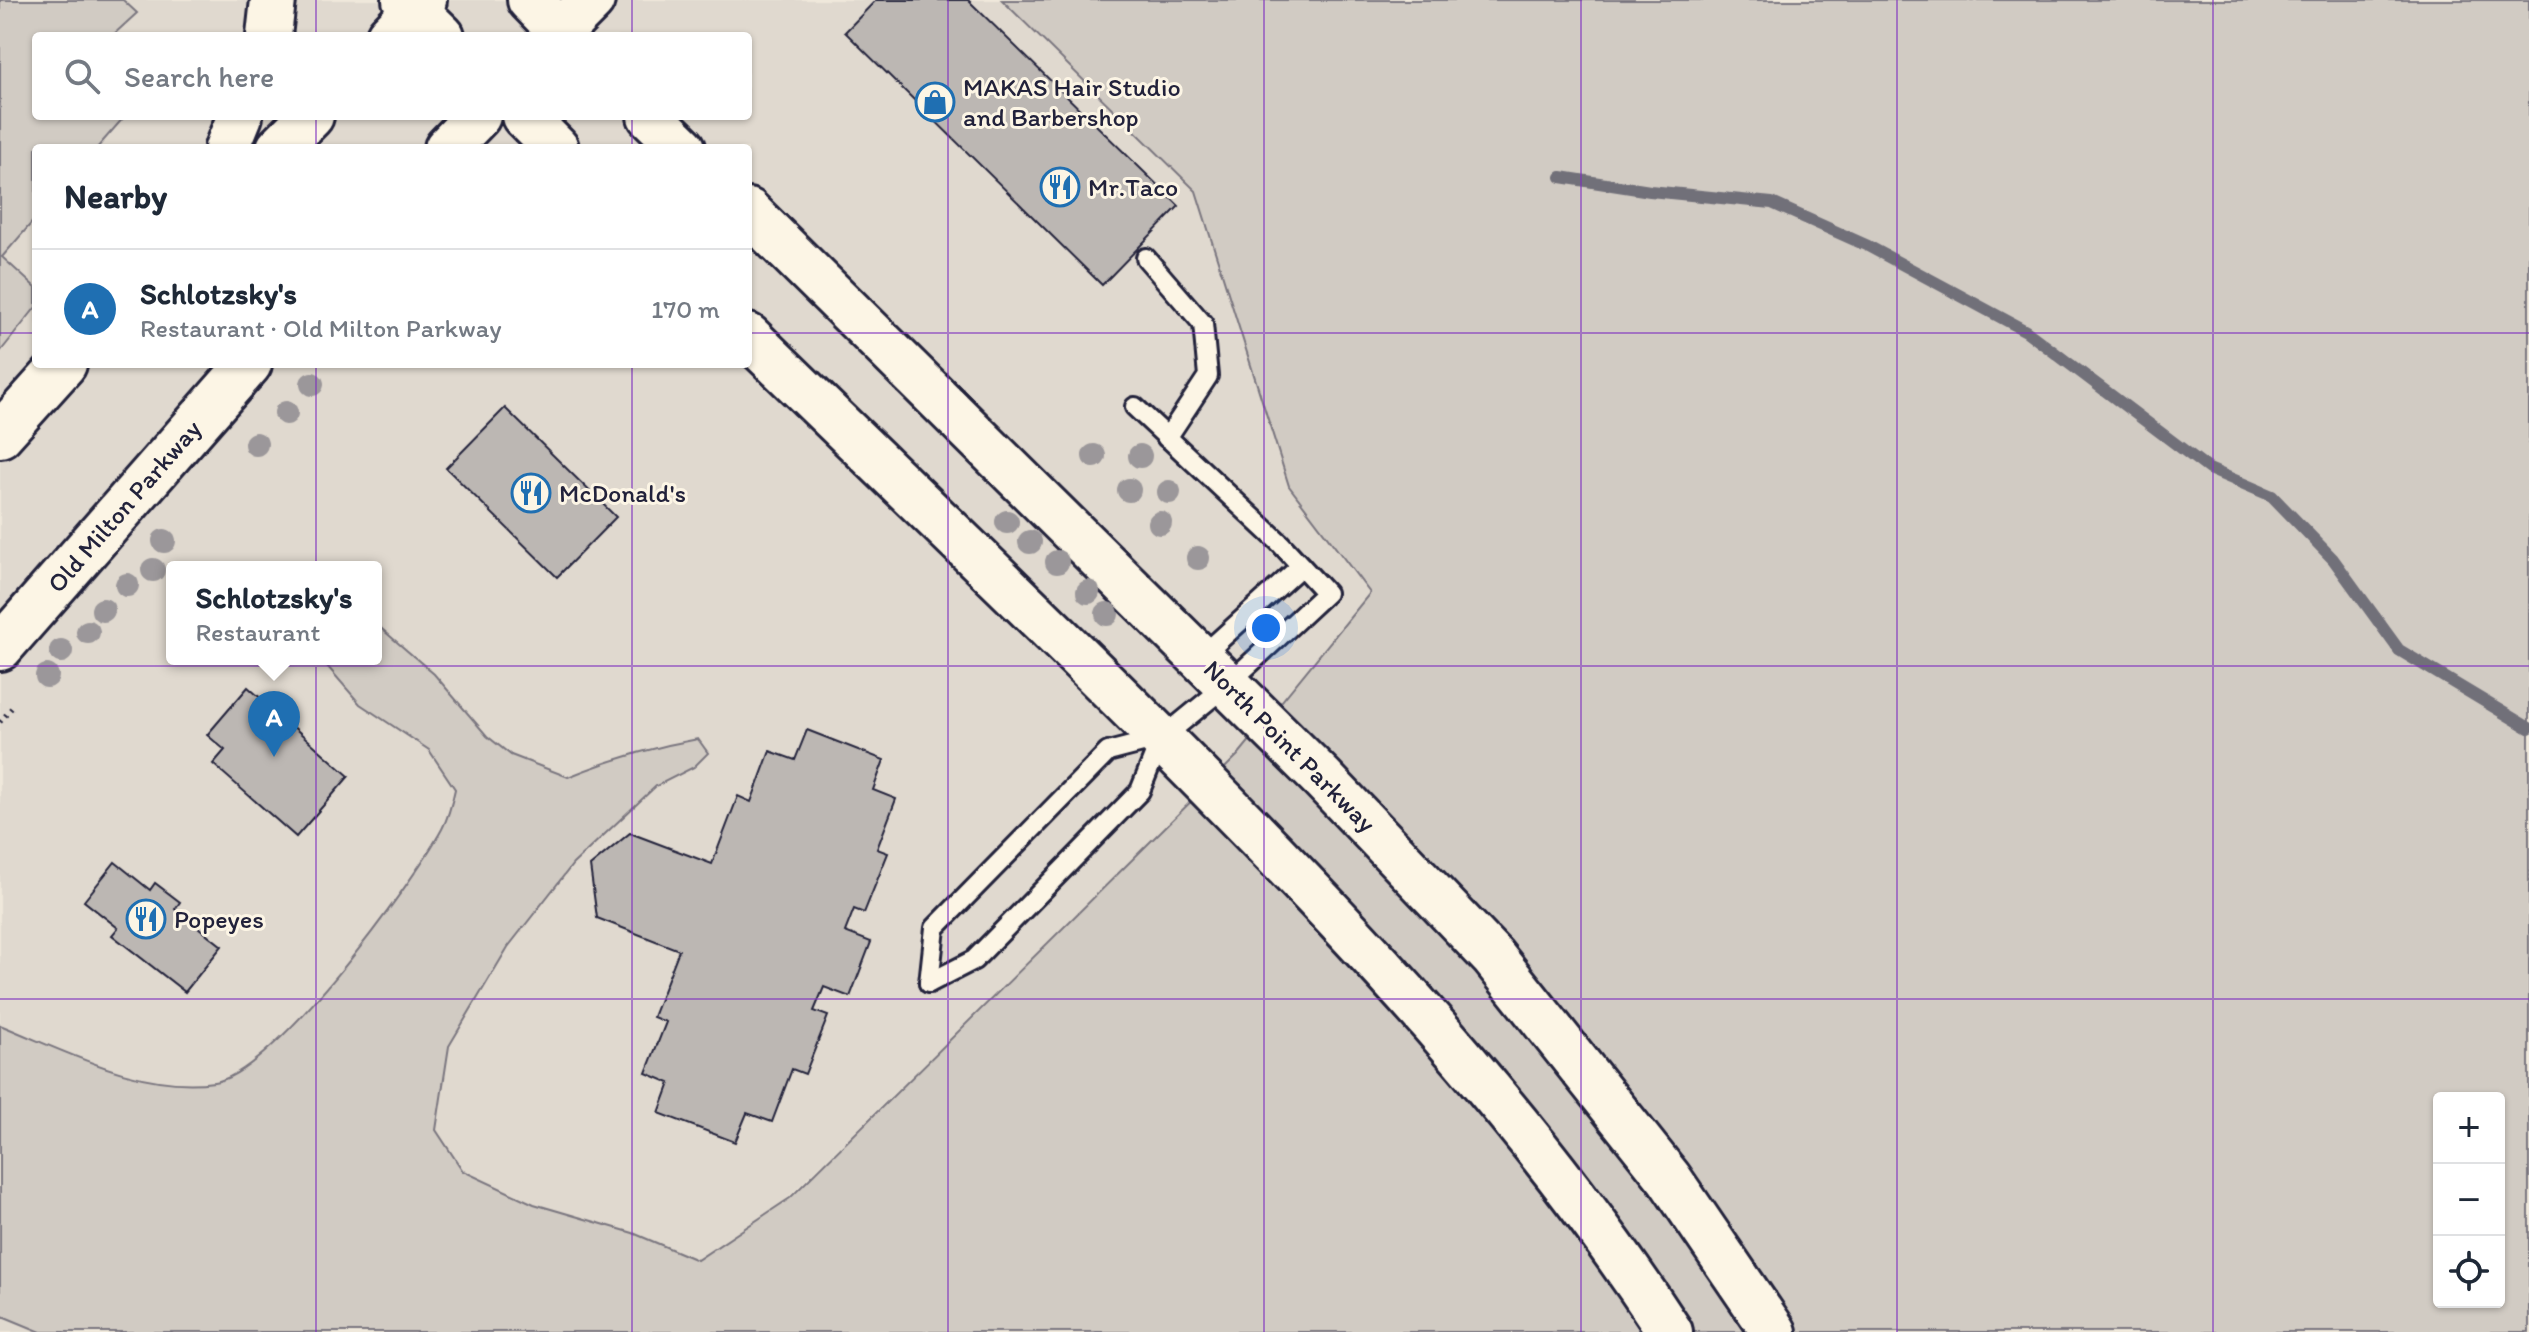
<!DOCTYPE html>
<meta charset="utf-8">
<style>
body{margin:0;font-family:Itim,sans-serif;background:#f2f2f3;color:#1f2937}
.controls{position:absolute;right:24px;bottom:24px;display:grid;overflow:hidden;border-radius:8px;box-shadow:0 2px 6px #0004}
.controls button{width:72px;height:72px;display:grid;place-items:center;padding:0;border:0;border-bottom:2px solid #e0e1e3;background:#fff;color:#1f2937;font:40px sans-serif}
.you{position:absolute;left:1266px;top:628px;width:28px;height:28px;margin:-20px;border:6px solid #fff;border-radius:50%;background:#1a73e8;box-shadow:0 0 0 12px #1a73e833}
.badge{display:grid;place-items:center;width:52px;height:52px;border-radius:50%;background:#1f6fb2;color:#fff;font-size:26px;font-weight:700}
.pin{position:absolute;translate:-50% -66px;filter:drop-shadow(0 2px 4px #0008)}
.pin::after{content:'';position:absolute;top:42px;width:28px;height:24px;background:inherit;clip-path:polygon(0 0,100% 0,50% 100%)}
.popup{position:absolute;left:166px;top:561px;width:216px;height:104px;box-sizing:border-box;display:grid;place-content:center;border-radius:8px;background:#fff;filter:drop-shadow(0 2px 6px #0005);font-size:26px;white-space:nowrap;color:#747a83}
.popup b{font-size:30px;color:#1f2937}
.popup::after{content:'';position:absolute;left:50%;top:100%;margin-left:-16px;border:16px solid transparent;border-top-color:#fff}
.list{margin:0;padding:0;list-style:none}
h2{display:flex;justify-content:space-between;align-items:center;height:104px;margin:0;padding:0 32px;font-size:34px}
h2 small{font-size:26px;font-weight:400;color:#747a83}
.list li{display:grid;grid-template-columns:52px 1fr auto;gap:24px;align-items:center;box-sizing:border-box;height:120px;padding:0 32px;border-top:2px solid #e0e1e3}
.list b{display:block;font-size:30px;white-space:nowrap}
.list p{margin:0;font-size:26px;white-space:nowrap;color:#747a83}
.list em{font-size:26px;font-style:normal;color:#747a83}
.icon{flex:none;width:44px;height:44px;fill:none;stroke:currentColor;stroke-width:2;stroke-linecap:round;stroke-linejoin:round}
.map{position:relative;flex:none;width:2529px;height:1332px;overflow:hidden}
.search{position:absolute;background:#fff;box-shadow:0 2px 6px #0004;left:32px;top:32px;width:720px;height:88px;display:flex;align-items:center;gap:20px;box-sizing:border-box;padding:0 28px;border-radius:8px;color:#747a83;font-size:30px}
.panel{position:absolute;background:#fff;box-shadow:0 2px 6px #0004;left:32px;top:144px;width:720px;height:224px;border-radius:8px}
.map>svg:first-child{display:block}
.built{fill:#e0d9cf;fill-rule:evenodd}
.green{fill:#d1cbc3;stroke:#7a767f;stroke-width:2;fill-rule:evenodd}
.lines{fill:none;stroke-linecap:round;stroke-linejoin:round}
.stream{stroke:#716f79;stroke-width:12}
.building{fill:#bcb7b3;stroke:#22223b;stroke-width:2}
.service-casing{stroke:#22223b;stroke-width:24}
.tertiary-casing{stroke:#22223b;stroke-width:50}
.trunk-casing{stroke:#22223b;stroke-width:50}
.path{stroke:#22223b;stroke-width:5;stroke-dasharray:2 6;stroke-linecap:butt}
.service{stroke:#fcf5e5;stroke-width:18}
.tertiary{stroke:#fcf5e5;stroke-width:44}
.trunk{stroke:#fcf5e5;stroke-width:44}
.tree{fill:#9b979a}
.grid{fill:none;stroke:#7b2cbf;stroke-width:2;stroke-opacity:0.55}
.labels{text-anchor:middle;dominant-baseline:central;stroke-width:6;stroke-linejoin:round;paint-order:stroke}
.poi-label{font-size:26px;fill:#22223b;stroke:#fcf5e5;text-anchor:start}
.street-label{font-size:26px;fill:#22223b;stroke:#fcf5e5}
</style>
<div class="map">
<svg width="2529" height="1332" viewBox="0 0 2529 1332">
<rect width="100%" height="100%" fill="#efe8db"/>
<filter id="ink" filterUnits="userSpaceOnUse"><feTurbulence type="fractalNoise" baseFrequency=".0125" numOctaves="2"/><feDisplacementMap in="SourceGraphic" scale="16" xChannelSelector="R" yChannelSelector="G"/><feConvolveMatrix kernelMatrix="1 2 1 2 8 2 1 2 1" color-interpolation-filters="sRGB"/></filter>
<g filter="url(#ink)">
<path class="built" d="M0,0H1002L1196,191L1289,486L1370,593L1238,755L651,1332H0ZM36,36H748V116H36ZM36,148H748V364H36ZM172,567H376V659H172Z"/>
<g class="green">
<polygon points="0,0 123,0 137,13 112,36 36,36 36,116 125,116 97,148 36,148 36,218 2,257 36,288 36,307 0,352"/>
<path d="M1002,0H2529V1332H41L0,1315V1025C67,1052 140,1092 214,1082C273,1075 413,883 442,829C449,816 452,803 455,789L429,750L360,704L321,659H376V624L434,674L487,736L511,755L568,777C610,760 652,747 698,739L708,753L694,767L656,786L573,864L508,947L449,1046L436,1130L463,1171L534,1204L633,1233L697,1260L790,1198L1238,755L1370,593L1289,486L1196,191ZM2439,1098H2499V1302H2439Z"/>
</g>
<g class="lines">
<polyline class="stream" points="1561,177 1650,191 1772,203 1868,246 2026,331 2209,469 2272,496 2333,559 2399,650 2529,728"/>
</g>
<g class="building">
<polygon points="876,0 968,0 1179,206 1102,285 845,32"/>
<polygon points="505,408 616,517 557,577 446,468"/>
<polygon points="248,687 349,776 296,837 213,764 225,750 207,735"/>
<polygon points="807,730 884,760 873,790 896,799 877,849 888,853 864,913 854,909 845,932 871,942 850,997 824,987 814,1011 828,1016 805,1074 792,1069 772,1122 747,1113 735,1142 659,1113 670,1083 646,1073 666,1022 653,1017 679,950 597,918 590,866 630,833 712,864 738,796 751,802 770,751 795,760"/>
<polygon points="115,862 150,890 155,883 180,902 175,909 222,946 185,992 112,935 118,928 84,901"/>
</g>
<g class="lines">
<defs>
<g id="service">
<polyline points="1146,258 1203,324 1208,376 1167,438"/>
<polyline points="1201,657 1301,566"/>
<polyline points="929,983 935,928 1108,752 1162,738 1228,684 1326,593 1279,542 1135,407"/>
<polyline points="929,983 974,960 1140,791 1160,741"/>
</g>
<g id="tertiary">
<polyline points="405,0 442,36"/>
<polyline points="530,0 565,36"/>
<polyline points="524,116 556,148"/>
<polyline points="650,116 683,148"/>
<polyline points="748,211 1322,778 1493,957 1669,1178 1774,1332"/>
<path d="M748,336C906,490 1067,642 1222,800C1386,966 1542,1136 1670,1332"/>
</g>
<g id="trunk">
<polyline points="269,36 273,0"/>
<polyline points="389,36 424,0"/>
<polyline points="556,36 592,0"/>
<polyline points="227,148 240,116"/>
<polyline points="279,148 311,116"/>
<polyline points="447,148 478,116"/>
<polyline points="0,435 64,364"/>
<polyline points="0,648 249,364"/>
</g>
</defs>
<use href="#service" class="service-casing"/>
<use href="#tertiary" class="tertiary-casing"/>
<use href="#trunk" class="trunk-casing"/>
<polyline class="path" points="0,722 14,705"/>
<use href="#service" class="service"/>
<use href="#tertiary" class="tertiary"/>
<use href="#trunk" class="trunk"/>
</g>
<g class="tree">
<circle cx="312" cy="384" r="12"/>
<circle cx="286" cy="413" r="12"/>
<circle cx="256" cy="444" r="12"/>
<circle cx="1094" cy="456" r="12"/>
<circle cx="1140" cy="456" r="12"/>
<circle cx="1129" cy="490" r="12"/>
<circle cx="1169" cy="492" r="12"/>
<circle cx="1007" cy="522" r="12"/>
<circle cx="1160" cy="523" r="12"/>
<circle cx="164" cy="541" r="12"/>
<circle cx="1030" cy="542" r="12"/>
<circle cx="1198" cy="558" r="12"/>
<circle cx="1057" cy="562" r="12"/>
<circle cx="153" cy="570" r="12"/>
<circle cx="127" cy="585" r="12"/>
<circle cx="1088" cy="592" r="12"/>
<circle cx="103" cy="610" r="12"/>
<circle cx="1107" cy="614" r="12"/>
<circle cx="88" cy="632" r="12"/>
<circle cx="61" cy="651" r="12"/>
<circle cx="47" cy="676" r="12"/>
</g>
</g>
<path class="grid" d="M316,0V36M632,0V36M948,0V1332M1264,0V1332M1581,0V1332M1897,0V1332M2213,0V1332M316,116V148M632,116V148M0,333H36M748,333H2529M316,364V1332M632,364V1332M0,666H2529M0,999H2529"/>
<defs>
<symbol id="shop-ring" viewBox="-11 -11 22 22"><circle r="9.5" fill="#fcf5e5" stroke="#1f6fb2" stroke-width="1.5"/><path d="M-5-2.5h2.3a2.7 3.5 0 0 1 5.4 0H5L5.5 6h-11ZM-1.5-2.5h3a1.5 2.3 0 0 0-3 0Z" fill="#1f6fb2"/></symbol>
<symbol id="restaurant-ring" viewBox="-11 -11 22 22"><circle r="9.5" fill="#fcf5e5" stroke="#1f6fb2" stroke-width="1.5"/><path d="M-5-6h1v4h1v-4h1v4h1v-4h1v5L-1.5 .5V6h-2V.5L-5-1ZM5-6V6H3V1.5H1.5Q1.5-4 5-6Z" fill="#1f6fb2"/></symbol>
</defs>
<g fill-rule="evenodd">
<use href="#shop-ring" x="913" y="80" width="44" height="44"/>
<use href="#restaurant-ring" x="1038" y="165" width="44" height="44"/>
<use href="#restaurant-ring" x="509" y="471" width="44" height="44"/>
<use href="#restaurant-ring" x="124" y="897" width="44" height="44"/>
</g>
<g class="labels">
<g class="poi-label">
<text x="963" y="87">MAKAS Hair Studio<tspan x="963" dy="30">and Barbershop</tspan></text>
<text x="1088" y="187">Mr.Taco</text>
<text x="559" y="493">McDonald's</text>
<text x="174" y="919">Popeyes</text>
</g>
<g class="street-label">
<text transform="translate(124 506) rotate(-49)">Old Milton Parkway</text>
<text transform="translate(1290 746) rotate(45)">North Point Parkway</text>
</g>
</g>
</svg>
<div class="controls">
<button>+</button>
<button>−</button>
<button><svg class="icon" aria-label="locate" viewBox="0 0 24 24"><circle cx="12" cy="12" r="6"/><path d="M12 2v4M12 18v4M2 12h4M18 12h4"/></svg></button>
</div>
<div class="you"></div>
<div class="pin badge" style="left:274px;top:757px">A</div>
<div class="popup"><b>Schlotzsky's</b>Restaurant</div>
<div class="search"><svg class="icon" aria-label="search" viewBox="0 0 24 24"><circle cx="10" cy="10" r="6"/><path d="M15 15l6 6"/></svg>Search here</div>
<section class="panel">
<h2>Nearby<small></small></h2>
<ul class="list">
<li><span class="badge">A</span><div><b>Schlotzsky's</b><p>Restaurant · Old Milton Parkway</p></div><em>170 m</em></li>
</ul>
</section>
</div>
